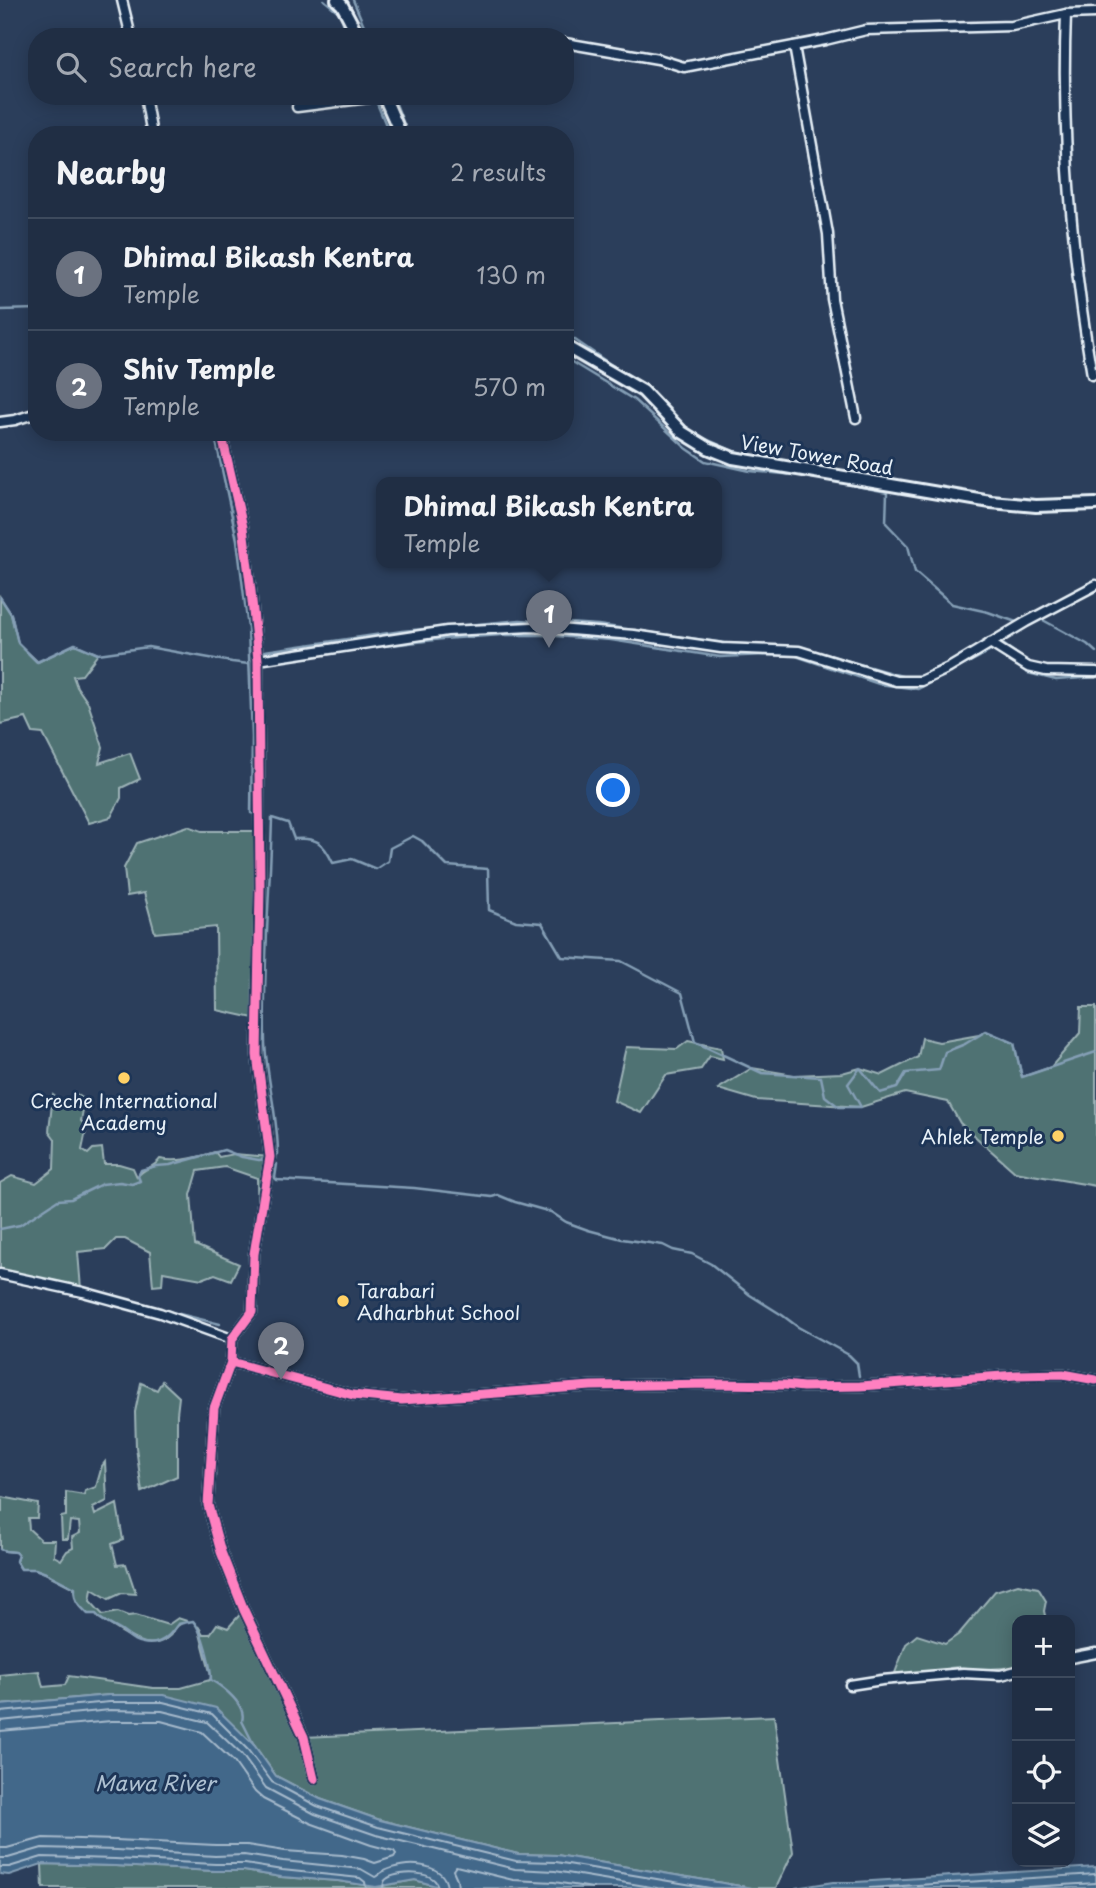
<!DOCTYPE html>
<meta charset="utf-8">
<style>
body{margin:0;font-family:"Playpen Sans",sans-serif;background:#2d3a4f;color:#f1f3f6}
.controls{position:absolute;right:21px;bottom:21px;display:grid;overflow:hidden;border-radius:14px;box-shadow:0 4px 18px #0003}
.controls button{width:63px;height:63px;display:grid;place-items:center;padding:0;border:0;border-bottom:2px solid #3d4a5d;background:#202e44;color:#f1f3f6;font:35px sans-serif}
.you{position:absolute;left:614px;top:791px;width:24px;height:24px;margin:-18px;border:5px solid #fff;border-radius:50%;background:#1a73e8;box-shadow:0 0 0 10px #1a73e833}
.badge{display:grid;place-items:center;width:46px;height:46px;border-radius:50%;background:#ffd166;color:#fff;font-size:23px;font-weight:700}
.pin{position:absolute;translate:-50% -58px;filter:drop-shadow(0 2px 4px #0008)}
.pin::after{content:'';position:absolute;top:37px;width:24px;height:21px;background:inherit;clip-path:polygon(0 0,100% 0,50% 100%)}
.popup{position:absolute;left:376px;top:477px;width:346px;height:91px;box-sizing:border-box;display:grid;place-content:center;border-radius:14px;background:#202e44;filter:drop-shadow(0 2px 5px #0005);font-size:23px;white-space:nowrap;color:#a2a8b2}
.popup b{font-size:26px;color:#f1f3f6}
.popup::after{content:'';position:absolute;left:50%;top:100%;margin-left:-14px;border:14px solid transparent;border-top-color:#202e44}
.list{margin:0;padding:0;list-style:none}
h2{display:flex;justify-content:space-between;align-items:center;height:91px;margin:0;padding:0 28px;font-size:30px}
h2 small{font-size:23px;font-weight:400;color:#a2a8b2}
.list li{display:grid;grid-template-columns:46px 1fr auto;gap:21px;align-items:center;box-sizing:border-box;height:112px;padding:0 28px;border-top:2px solid #3d4a5d}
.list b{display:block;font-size:26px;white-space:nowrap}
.list p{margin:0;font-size:23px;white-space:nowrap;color:#a2a8b2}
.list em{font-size:23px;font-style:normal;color:#a2a8b2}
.icon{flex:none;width:38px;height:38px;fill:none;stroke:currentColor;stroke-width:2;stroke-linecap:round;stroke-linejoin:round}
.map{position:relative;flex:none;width:1096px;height:1888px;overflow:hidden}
.search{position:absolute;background:#202e44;box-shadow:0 4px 18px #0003;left:28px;top:28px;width:546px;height:77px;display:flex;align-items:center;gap:18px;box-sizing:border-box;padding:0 24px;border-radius:28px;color:#a2a8b2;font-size:26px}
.panel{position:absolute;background:#202e44;box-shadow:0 4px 18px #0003;left:28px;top:126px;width:546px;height:315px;border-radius:28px}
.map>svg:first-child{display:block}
.green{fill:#4f7273;stroke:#9cb2b6;stroke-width:2}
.water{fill:#43688a;stroke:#859fb6;stroke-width:2}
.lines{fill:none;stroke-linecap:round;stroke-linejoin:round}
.shore{stroke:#a6bacc;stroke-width:2}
.stream{stroke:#859fb6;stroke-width:2.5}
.street-casing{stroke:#e8f1f8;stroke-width:13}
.secondary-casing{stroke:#e8f1f8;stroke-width:16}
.street{stroke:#1d3557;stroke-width:8}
.secondary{stroke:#1d3557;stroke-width:10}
.cycleway-casing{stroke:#1d3557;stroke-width:13}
.cycleway{stroke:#ff80c0;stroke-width:9}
.poi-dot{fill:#ffd166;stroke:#1d3557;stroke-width:2.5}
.labels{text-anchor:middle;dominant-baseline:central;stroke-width:6;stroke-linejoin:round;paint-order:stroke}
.street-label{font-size:19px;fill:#e8f1f8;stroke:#1d3557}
.poi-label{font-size:19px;fill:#e8f1f8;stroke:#1d3557}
.water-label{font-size:21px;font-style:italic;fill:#aec1d2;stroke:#1d3557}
</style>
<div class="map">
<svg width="1096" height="1888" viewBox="0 0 1096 1888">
<rect width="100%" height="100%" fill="#2b3e5b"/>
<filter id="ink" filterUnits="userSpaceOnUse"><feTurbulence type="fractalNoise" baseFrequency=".0143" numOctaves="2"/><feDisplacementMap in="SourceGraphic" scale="14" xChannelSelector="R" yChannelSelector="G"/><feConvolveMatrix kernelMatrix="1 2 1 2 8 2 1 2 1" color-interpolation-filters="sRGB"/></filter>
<g filter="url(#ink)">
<g class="green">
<polygon points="0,597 11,614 18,643 38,662 75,644 98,654 82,675 73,676 77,687 88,703 103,747 99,763 130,753 140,779 121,788 121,798 111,817 89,823 43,734 33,733 26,718 0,724"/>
<polygon points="188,826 202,831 259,831 258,1019 217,1010 216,927 155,933 144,893 127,896 124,868 137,843"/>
<polygon points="1081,1007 1096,1007 1096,1186 1015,1172 960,1123 948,1102 905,1093 861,1107 756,1100 718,1089 752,1068 794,1075 842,1073 860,1068 882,1075 918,1057 922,1038 939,1042 979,1035 986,1031 1014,1043 1022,1077 1051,1067 1080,1033"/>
<polygon points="688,1041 721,1048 723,1059 710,1056 701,1069 666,1075 641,1113 614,1101 626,1047 677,1049"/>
<path d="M75,1093L85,1100L81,1121L87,1126L82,1150L88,1154L93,1149L102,1148L104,1164H119L133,1168L137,1177C143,1168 154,1168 160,1159C179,1163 197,1157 215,1152L219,1157L234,1154L270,1157L258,1227L257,1178L225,1167L198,1171L191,1195L195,1245L239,1264L231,1280L215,1274L202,1279L163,1272L162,1285L153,1286L150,1252L125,1239H116L106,1249L78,1252L81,1289L0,1274V1183L12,1176L36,1183L54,1169L55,1139L49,1131L53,1095L65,1104H72Z"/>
<polygon points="162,1381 179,1397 177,1414 177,1476 142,1492 136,1447 135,1412 141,1383 157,1390"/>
<path d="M105,1462L107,1501L93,1508L95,1515L117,1504L123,1540L112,1544L117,1565L126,1564L136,1594L122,1593L109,1599L92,1589L90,1601L103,1615L118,1612L128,1616L136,1615L168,1625L178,1618L187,1621C172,1626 177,1632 166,1639C144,1654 118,1628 99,1618L96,1614H88C78,1605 74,1601 74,1588L45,1573L35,1569H21L16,1561L18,1555L16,1552L5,1551L0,1549V1512H2V1497L38,1504L37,1518H28L29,1529L41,1540H55L54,1556L61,1560L67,1551L73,1548L72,1537L80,1533L79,1522L70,1521L68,1539H62L61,1517L66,1516V1492L84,1495L85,1491L96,1487L102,1466Z"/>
<polygon points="1018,1584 1038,1588 1046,1601 1044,1611 1046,1620 1017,1620 1017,1667 974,1670 959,1667 950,1668 944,1674 895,1673 906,1644 917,1635 945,1644 959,1634 995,1591"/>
<polygon points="244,1610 304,1737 774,1716 793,1852 776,1888 752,1888 557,1855 518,1854 380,1820 320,1799 276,1776 254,1745 164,1695 109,1695 0,1705 0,1675 39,1671 43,1687 65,1685 69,1676 153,1688 181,1688 210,1680 211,1676 198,1626 203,1634 210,1634 217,1624 228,1628"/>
<polygon points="42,1864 115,1866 215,1871 244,1871 281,1877 338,1881 376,1887 415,1880 443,1888 43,1888"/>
</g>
<g class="water">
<polygon points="109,1695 164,1695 216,1708 254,1745 276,1776 320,1799 380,1820 518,1854 557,1855 752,1888 443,1888 415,1880 376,1887 338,1881 281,1877 244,1871 215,1871 115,1866 42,1864 9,1875 0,1874 0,1705"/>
<polygon points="1096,1867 1096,1888 795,1888 833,1882 856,1882"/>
</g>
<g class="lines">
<g class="shore">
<polyline points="0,1712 110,1702 163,1702 212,1714 248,1750 272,1782 317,1806 378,1827 516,1861 556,1862 710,1888"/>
<polyline points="0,1721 110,1710 162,1711 207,1722 242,1755 266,1788 315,1814 376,1835 515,1869 555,1871 657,1888"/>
<polyline points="0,1731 111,1721 161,1721 202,1732 234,1762 255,1792 263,1799 310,1823 371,1845 394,1851 396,1854 394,1857 375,1863 364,1859 342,1855 285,1851 247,1845 215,1845 116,1840 43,1838 7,1848 0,1848"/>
<path d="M0,1858H8L42,1848L116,1850L215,1856L244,1855L283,1861L361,1869L375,1877C376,1877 383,1871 384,1871C403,1861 445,1861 447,1888"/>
<polyline points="0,1867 9,1867 42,1857 115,1859 215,1864 245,1864 282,1870 360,1878 365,1882 366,1888"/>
<path d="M383,1888C384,1883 383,1881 388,1878C401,1871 436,1870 438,1888"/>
<polyline points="458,1888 457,1879 453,1870 456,1866 513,1880 554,1882 593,1888"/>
<polyline points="869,1888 1096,1874"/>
<polyline points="1011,1888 1096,1883"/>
</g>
<g class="stream">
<polyline points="324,0 340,13 348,37"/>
<polyline points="353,0 369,37"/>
<polyline points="374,96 390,135"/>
<polyline points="393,96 408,135"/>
<polyline points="0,310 37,309"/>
<polyline points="35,326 37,325"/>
<polyline points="565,333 610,364 642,383 647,387"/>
<polyline points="565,358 634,400 686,448 705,461 750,471 806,476 887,492 886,523 908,546 915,572 952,604 988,612 1019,623"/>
<polyline points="680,423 699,436 733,451 867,476"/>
<polyline points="214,432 237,540 248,628 252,737 251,813 255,814"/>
<polyline points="0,597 11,614 18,643 37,662 75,644 98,654 148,647 232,662 249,664"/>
<polyline points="1041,619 1096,590"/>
<polyline points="1008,637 1041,619 1087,644 1096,652"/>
<polyline points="1000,642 1031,664 1052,668"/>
<polyline points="350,650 442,639 502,635 541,635 611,640 720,657 765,655 796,656 879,684 918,689 993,650 1028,673 1056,680 1096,677"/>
<polyline points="265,651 402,631 520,620 598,625 725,643 800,647 905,677 918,677 956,659"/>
<polyline points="1086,668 1096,667"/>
<path d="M275,1156L278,1154C278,1117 267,1080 265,1043C263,968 270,893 272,818L288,823L294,839C317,837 323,842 333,863L352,859L376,869L388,861L390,848L413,836L422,841L447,866L488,869L489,910L516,921L542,923L562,957L621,961L682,993L695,1042L762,1073L821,1077L825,1096L839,1107H861L848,1084L860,1068L880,1093L897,1088L906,1073L939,1070L945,1052L965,1044L986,1031L1014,1043L1022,1077L1096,1052"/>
<polyline points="277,1164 275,1178 277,1180 414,1188 492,1197 498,1195 515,1202 551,1212 566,1222 588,1230 622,1239 663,1245 673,1250 692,1254 711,1264 750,1295 782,1315 798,1327 849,1355 857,1363 859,1376"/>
<polyline points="0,1229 20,1225 58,1200 71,1199 102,1184 120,1182 132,1184 140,1181 138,1176 141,1170 156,1166 170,1165 224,1150 242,1157 259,1160 266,1159"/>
<polyline points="106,1294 153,1307"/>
<polyline points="163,1310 220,1324"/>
<path d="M0,1549L5,1551L15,1552L18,1555L16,1561L21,1569H35L46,1573L75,1588C74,1601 79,1605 88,1614H96C102,1622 111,1625 120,1630C125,1633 129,1637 134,1640C154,1649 167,1641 178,1624L193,1621C203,1631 211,1666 211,1680C223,1687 247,1705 242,1721L254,1745"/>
</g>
<defs>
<g id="street">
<polyline points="122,0 131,37"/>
<path d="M1066,14C1061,135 1072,256 1092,375"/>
<polyline points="565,43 658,59 684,67 825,40 866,30 1012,26 1066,14 1096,13"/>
<polyline points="794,46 828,234 832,299 856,418"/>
<polyline points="145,96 152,135"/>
<polyline points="297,107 369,98 373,96"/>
<polyline points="0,422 15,420 37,413"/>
<polyline points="221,432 243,527 251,591 258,660 260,887 257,1055 270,1157 254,1254 252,1312 232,1339 231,1362 214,1408 208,1505 221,1552 244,1610 304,1737 314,1779"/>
<polyline points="990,643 1028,667 1046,671 1096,672"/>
<polyline points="258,660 447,631 532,627 634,635 721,648 799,651 896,681 921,681 949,668 1026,622 1096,585"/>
<polyline points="0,1274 83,1292 160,1313 232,1339"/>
<polyline points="231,1362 353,1395 402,1400 591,1386 711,1384 785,1385 803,1387 860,1386 1017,1375 1063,1374 1096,1380"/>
<polyline points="1070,1658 1096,1653"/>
<polyline points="850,1685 882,1680 963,1673 1001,1675 1017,1671"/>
</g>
<g id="secondary">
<polyline points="337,0 342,5 359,37"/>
<polyline points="384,96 401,135"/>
<polyline points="565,346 643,391 682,432 708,448 733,458 991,502 1036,506 1096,504"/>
</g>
</defs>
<use href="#street" class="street-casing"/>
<use href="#secondary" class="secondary-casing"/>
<use href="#street" class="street"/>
<use href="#secondary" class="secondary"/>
<defs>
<g id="cycleway">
<polyline points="221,432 243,527 251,591 258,660 260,887 257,1055 270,1157 254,1254 252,1312 232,1339 231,1362 214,1408 208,1505 221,1552 244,1610 304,1737 314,1779"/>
<polyline points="231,1362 353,1395 402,1400 591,1386 711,1384 785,1385 803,1387 860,1386 1017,1375 1063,1374 1096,1380"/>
</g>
</defs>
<use href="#cycleway" class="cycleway-casing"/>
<use href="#cycleway" class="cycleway"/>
</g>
</g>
<g class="poi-dot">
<circle cx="124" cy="1078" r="7"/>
<circle cx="1058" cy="1136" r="7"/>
<circle cx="343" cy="1301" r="7"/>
</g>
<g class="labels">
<g class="street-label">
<text transform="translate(817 454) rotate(10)">View Tower Road</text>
</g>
<g class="poi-label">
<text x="124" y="1100">Creche International<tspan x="124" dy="22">Academy</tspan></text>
<text x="1044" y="1136" text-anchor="end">Ahlek Temple</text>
<text x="357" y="1290" text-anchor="start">Tarabari<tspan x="357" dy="22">Adharbhut School</tspan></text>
</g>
<g class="water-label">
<text x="155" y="1782">Mawa River</text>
</g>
</g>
</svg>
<div class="controls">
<button>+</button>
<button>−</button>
<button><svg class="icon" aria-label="locate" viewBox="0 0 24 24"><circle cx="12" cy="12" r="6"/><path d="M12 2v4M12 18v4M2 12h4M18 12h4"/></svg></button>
<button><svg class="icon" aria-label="layers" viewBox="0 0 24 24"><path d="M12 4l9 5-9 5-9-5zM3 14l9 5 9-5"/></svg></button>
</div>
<div class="you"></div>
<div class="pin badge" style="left:549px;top:648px;background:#6b7280">1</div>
<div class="popup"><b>Dhimal Bikash Kentra</b>Temple</div>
<div class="pin badge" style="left:281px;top:1380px;background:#6b7280">2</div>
<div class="search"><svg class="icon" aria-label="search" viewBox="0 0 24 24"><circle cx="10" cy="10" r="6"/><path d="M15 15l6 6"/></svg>Search here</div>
<section class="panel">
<h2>Nearby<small>2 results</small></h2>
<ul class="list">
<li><span class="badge" style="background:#6b7280">1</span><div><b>Dhimal Bikash Kentra</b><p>Temple</p></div><em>130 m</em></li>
<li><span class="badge" style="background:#6b7280">2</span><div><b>Shiv Temple</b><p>Temple</p></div><em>570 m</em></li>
</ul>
</section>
</div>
